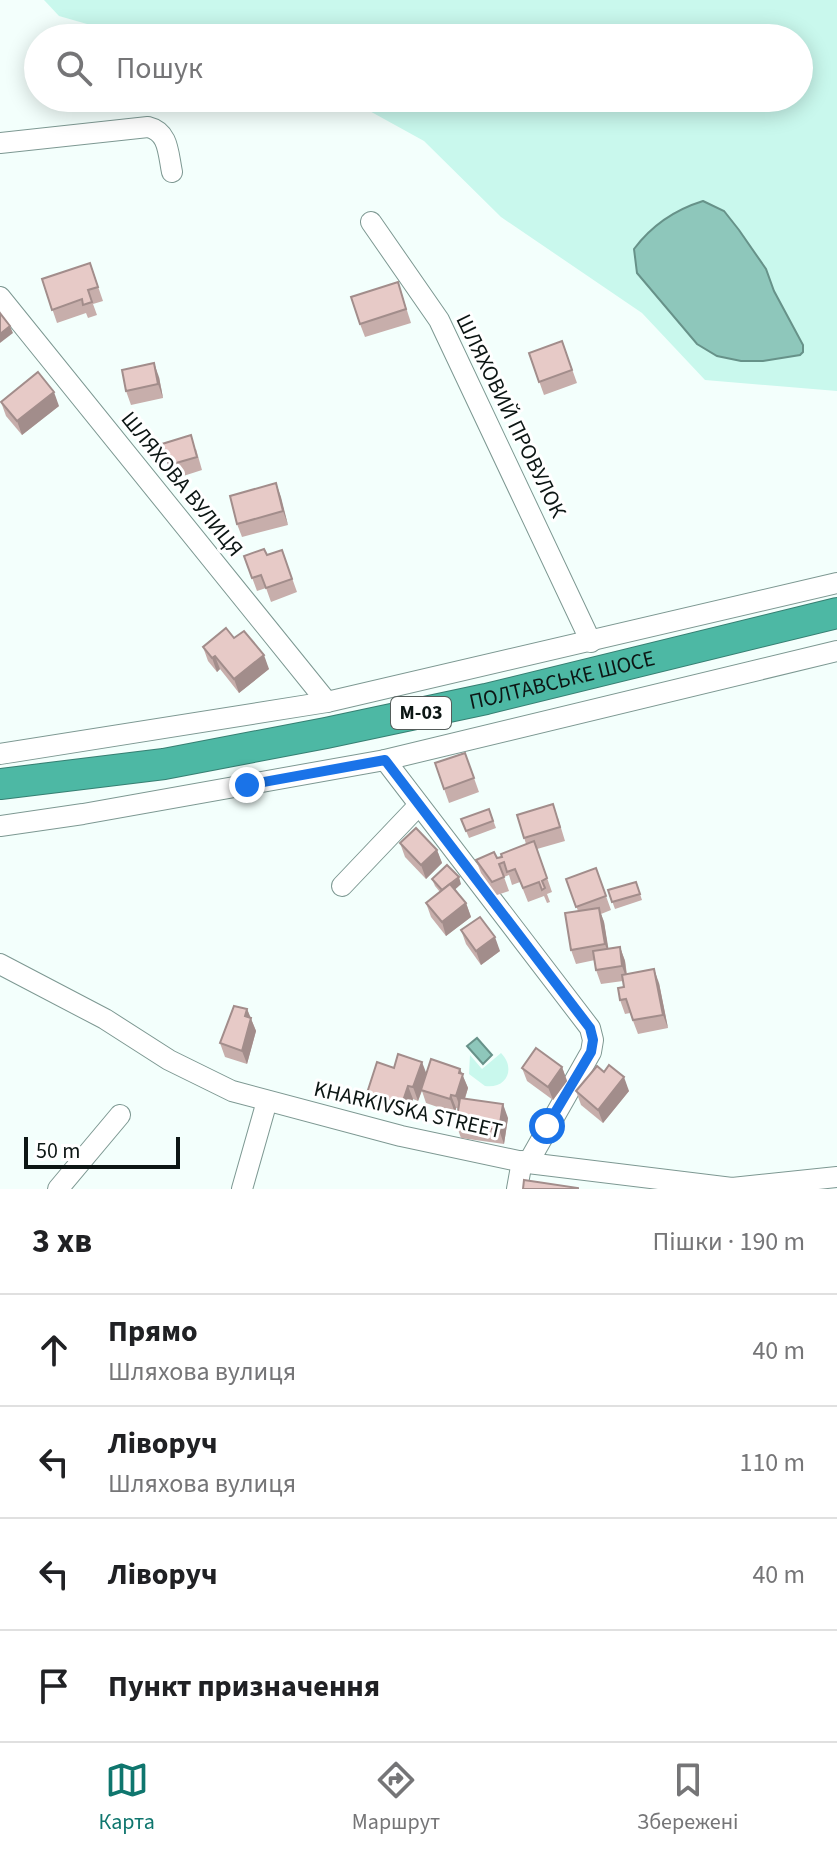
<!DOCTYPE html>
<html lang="uk">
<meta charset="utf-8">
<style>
body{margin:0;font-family:"Source Sans 3",sans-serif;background:#f2f2f2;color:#202124}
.scale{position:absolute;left:24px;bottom:20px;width:156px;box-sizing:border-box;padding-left:8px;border:4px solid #0c1614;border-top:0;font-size:22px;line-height:28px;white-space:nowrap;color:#0c1614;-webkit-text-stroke:6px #fff;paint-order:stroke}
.stop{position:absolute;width:24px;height:24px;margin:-18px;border:6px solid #1a73e8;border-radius:50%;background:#fff}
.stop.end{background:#1a73e8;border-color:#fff;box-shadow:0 2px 8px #0008}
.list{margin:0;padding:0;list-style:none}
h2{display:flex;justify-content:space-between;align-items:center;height:104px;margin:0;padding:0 32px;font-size:34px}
h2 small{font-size:26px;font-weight:400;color:#757577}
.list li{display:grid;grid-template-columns:52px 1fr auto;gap:24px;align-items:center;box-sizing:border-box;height:112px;padding:0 32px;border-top:2px solid #e0e0e0}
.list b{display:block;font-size:30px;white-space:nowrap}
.list p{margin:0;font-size:26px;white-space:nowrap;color:#757577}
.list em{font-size:26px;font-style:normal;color:#757577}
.icon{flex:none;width:44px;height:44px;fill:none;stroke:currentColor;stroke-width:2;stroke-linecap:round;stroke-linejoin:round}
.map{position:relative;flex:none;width:837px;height:1189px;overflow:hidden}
.search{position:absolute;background:#fff;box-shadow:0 4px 20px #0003;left:24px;right:24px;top:24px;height:88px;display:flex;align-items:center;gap:20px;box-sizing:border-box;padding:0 28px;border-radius:44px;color:#757577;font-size:30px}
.sheet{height:552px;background:#fff}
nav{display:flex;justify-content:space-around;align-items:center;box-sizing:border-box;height:112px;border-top:2px solid #e0e0e0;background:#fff;font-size:22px;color:#757577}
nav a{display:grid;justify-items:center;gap:4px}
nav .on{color:#0f766e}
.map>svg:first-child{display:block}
.green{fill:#c9f8ed}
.water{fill:#8ec7bb;stroke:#679289;stroke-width:2}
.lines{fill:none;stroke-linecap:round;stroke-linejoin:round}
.minor-casing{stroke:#7d9892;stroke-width:22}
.highway-casing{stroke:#367f72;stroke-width:32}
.minor{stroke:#fff;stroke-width:20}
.highway{stroke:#4db8a4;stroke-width:30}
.wall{fill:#c7aeab}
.shaded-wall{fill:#a28d8b}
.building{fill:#e7cac7;stroke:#a28d8b;stroke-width:2}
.route{stroke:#1a73e8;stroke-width:10}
.labels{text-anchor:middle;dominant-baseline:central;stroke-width:6;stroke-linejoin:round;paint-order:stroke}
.shield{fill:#fff;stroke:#555c5a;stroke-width:2}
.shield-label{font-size:20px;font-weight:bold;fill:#0c1614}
.street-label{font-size:22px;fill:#0c1614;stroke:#fff}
</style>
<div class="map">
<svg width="837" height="1189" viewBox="0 0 837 1189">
<rect width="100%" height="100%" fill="#f3fffc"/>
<g class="green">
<polygon points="44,0 837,0 837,391 705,380 642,313 501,217 424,141 346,98 799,98 799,38 136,38 59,16"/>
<path d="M501,1053C516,1068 507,1089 485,1086L469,1074L470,1055L482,1069Z"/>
</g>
<g class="water">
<path d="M703,201L724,211L739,230L766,269L774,291L803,345V352L800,355L763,361H741L717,356L697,344L637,273L634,249C652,225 674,210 703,201Z"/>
<polygon points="477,1038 492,1055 483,1064 467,1046"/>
</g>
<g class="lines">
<defs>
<g id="minor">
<path d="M0,143L148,127C169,132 168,153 172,172"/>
<polyline points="371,222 439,320 591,642"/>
<polyline points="0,297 327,702"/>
<polyline points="0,754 327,702 837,583"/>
<polyline points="385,760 590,1028 593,1040 591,1052 528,1163"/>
<polyline points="0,826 83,814 385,760 837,651"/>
<polyline points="342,886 419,805"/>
<polyline points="0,964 105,1019 169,1060 232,1091 401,1136 528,1163 732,1188 837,1177"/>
<polyline points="58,1189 120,1115"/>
<polyline points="242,1189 267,1101"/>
<polyline points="517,1189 522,1161"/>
</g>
<g id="highway">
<path id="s1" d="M0,784L164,764L326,733L486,699L837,613"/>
</g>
</defs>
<use href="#minor" class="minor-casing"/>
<use href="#highway" class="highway-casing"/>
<use href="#minor" class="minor"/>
<use href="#highway" class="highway"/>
</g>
<g class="wall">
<polygon points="119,98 141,98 142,104 121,104"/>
<polygon points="90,263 103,301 93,304 97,315 88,318 86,313 57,323 42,279"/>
<polygon points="398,282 411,323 365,337 360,324"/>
<polygon points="562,341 577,383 544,395 529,353"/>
<polygon points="159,377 163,398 131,405 126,391"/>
<polygon points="1,402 59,406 22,435 6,416"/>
<polygon points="196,449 202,470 174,479 169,465"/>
<polygon points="276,483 288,525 242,537 237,524"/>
<polygon points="282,550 297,592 271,602 266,588 257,591 244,556 267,555"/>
<polygon points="234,638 269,669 239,693 220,669 217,672 208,661 203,647"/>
<polygon points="465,753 479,792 449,803 435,763"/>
<polygon points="489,809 496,828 469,838 461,819"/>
<polygon points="517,815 558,818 565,841 537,849 552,892 547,894 550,902 547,903 544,896 528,902 520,882 512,885 509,875 504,877 509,891 497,895 481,873 476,860 497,858 526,844"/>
<polygon points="400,843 437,850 442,863 426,879 405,857"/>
<polygon points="596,868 611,910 601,914 604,922 608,949 620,947 625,961 627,974 659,983 668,1028 638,1034 630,1013 625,1014 620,1000 624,987 623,981 601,984 596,970 595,960 576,964 571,950 578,911 566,879"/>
<polygon points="432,879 461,884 455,889 466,903 471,917 446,936 431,917 426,903 440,892 435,886"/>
<polygon points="636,882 642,900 615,909 608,890"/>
<polygon points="461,930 500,951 481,965 466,944"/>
<polygon points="247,1009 256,1031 247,1064 225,1057 220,1043"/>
<polygon points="562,1067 567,1081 553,1100 527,1081 522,1068"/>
<polygon points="394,1068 426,1074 460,1069 468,1088 465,1099 508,1118 504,1144 461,1138 456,1124 459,1109 456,1108 455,1113 426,1103 422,1091 418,1101 413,1099 407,1118 372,1107 367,1093"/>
<polygon points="604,1072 629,1091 603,1123 581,1105 576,1091"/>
</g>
<g class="shaded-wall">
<polygon points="10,326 13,333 0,343 0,334"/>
<polygon points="154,363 159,377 163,398 158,384"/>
<polygon points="54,392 59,406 22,435 17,421"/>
<polygon points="276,483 281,497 288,525 283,511"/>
<polygon points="264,655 269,669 239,693 234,679"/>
<polygon points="215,656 220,669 217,672 212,658"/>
<polygon points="437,850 442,863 426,879 421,865"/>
<polygon points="459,877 461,884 446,898 443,891"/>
<polygon points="466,903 471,917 446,936 442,922"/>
<polygon points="599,908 604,922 610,958 605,944"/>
<polygon points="495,937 500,951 481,965 476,951"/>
<polygon points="620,947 625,961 627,980 622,966"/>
<polygon points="654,969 659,983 668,1028 663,1015"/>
<polygon points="247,1009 256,1031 247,1064 242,1051 245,1016"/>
<polygon points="422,1062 427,1075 418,1101 413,1087"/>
<polygon points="562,1067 567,1081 553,1100 548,1087"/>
<polygon points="460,1069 468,1088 461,1110 456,1096"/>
<polygon points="624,1077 629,1091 603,1123 598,1110"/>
<polygon points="408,1086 413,1099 407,1118 402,1104"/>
<polygon points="451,1095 456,1108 455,1113 450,1099"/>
<polygon points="503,1104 508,1118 504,1144 499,1130"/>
</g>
<g class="building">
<polygon points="90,263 98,287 88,290 92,302 83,305 82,299 52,310 42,279"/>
<polygon points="398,282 406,309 360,324 351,297"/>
<polygon points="0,313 10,326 0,334"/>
<polygon points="562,341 572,370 539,382 529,353"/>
<polygon points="154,363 158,384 126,391 122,370"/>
<polygon points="38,372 54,392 17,421 1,402"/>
<polygon points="191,435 197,457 169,465 162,444"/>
<polygon points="276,483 283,511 237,524 230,496"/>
<polygon points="264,549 267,555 282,550 292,579 266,588 261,575 252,578 244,556"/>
<polygon points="226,628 234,638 244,631 264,655 234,679 215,656 212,658 203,647"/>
<polygon points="465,753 474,778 444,789 435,763"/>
<polygon points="553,804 560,827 524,838 517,815"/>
<polygon points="489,809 493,821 466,831 461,819"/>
<polygon points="416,828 437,850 421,865 400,843"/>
<polygon points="534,841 547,878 542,881 545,888 542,890 539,882 523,888 515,869 507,872 504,862 499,864 504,877 492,882 476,860 494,852 497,858 502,857 501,854"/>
<polygon points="447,865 459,877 442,890 432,879"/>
<polygon points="596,868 606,896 576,907 566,879"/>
<polygon points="636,882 640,894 612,902 608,890"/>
<polygon points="450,884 466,903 442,922 426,903"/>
<polygon points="599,908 605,944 571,950 565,913"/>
<polygon points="480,917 495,937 476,951 461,930"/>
<polygon points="620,947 622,966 596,970 593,951"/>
<polygon points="654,969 663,1015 633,1020 626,999 620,1000 618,988 624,987 622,975"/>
<polygon points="234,1006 247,1009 245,1016 251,1018 242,1051 220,1043"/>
<polygon points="536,1048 562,1067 548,1087 522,1068"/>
<polygon points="398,1054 422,1062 413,1087 408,1086 402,1104 367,1093 377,1062 394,1068"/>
<polygon points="431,1059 460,1069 459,1073 463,1074 456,1096 451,1095 450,1099 421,1090"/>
<polygon points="609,1065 624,1077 598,1110 576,1091 597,1066 604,1072"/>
<polygon points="460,1098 503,1104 499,1130 456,1124"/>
<polygon points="524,1180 578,1188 578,1189 523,1189"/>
</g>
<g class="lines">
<polyline class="route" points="247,785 385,760 590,1028 593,1040 591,1052 547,1126"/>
</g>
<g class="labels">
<rect class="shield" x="391" y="697" width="60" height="32" rx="6"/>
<g class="shield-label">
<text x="421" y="713">М-03</text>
</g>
<g class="street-label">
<text transform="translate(511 416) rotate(64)">ШЛЯХОВИЙ ПРОВУЛОК</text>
<text transform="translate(182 484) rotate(51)">ШЛЯХОВА ВУЛИЦЯ</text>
<text stroke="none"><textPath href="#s1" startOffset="572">ПОЛТАВСЬКЕ ШОСЕ</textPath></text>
<text transform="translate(408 1110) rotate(13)">KHARKIVSKA STREET</text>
</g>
</g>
</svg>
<div class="scale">50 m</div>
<div class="stop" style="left:547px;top:1126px"></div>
<div class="stop end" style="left:247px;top:785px"></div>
<div class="search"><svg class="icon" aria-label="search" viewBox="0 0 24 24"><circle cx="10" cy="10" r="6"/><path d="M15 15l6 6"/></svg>Пошук</div>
</div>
<section class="sheet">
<h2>3 хв<small>Пішки · 190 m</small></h2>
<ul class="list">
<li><svg class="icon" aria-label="ahead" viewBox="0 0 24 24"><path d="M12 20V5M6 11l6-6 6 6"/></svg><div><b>Прямо</b><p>Шляхова вулиця</p></div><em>40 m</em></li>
<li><svg class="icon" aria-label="left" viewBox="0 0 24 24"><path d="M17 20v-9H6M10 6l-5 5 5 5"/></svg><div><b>Ліворуч</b><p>Шляхова вулиця</p></div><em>110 m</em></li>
<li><svg class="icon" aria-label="left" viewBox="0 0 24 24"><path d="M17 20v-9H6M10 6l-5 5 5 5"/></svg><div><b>Ліворуч</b></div><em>40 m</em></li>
<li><svg class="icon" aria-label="arrive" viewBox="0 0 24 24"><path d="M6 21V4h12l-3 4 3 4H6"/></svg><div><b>Пункт призначення</b></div></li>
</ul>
</section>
<nav>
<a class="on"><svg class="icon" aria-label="map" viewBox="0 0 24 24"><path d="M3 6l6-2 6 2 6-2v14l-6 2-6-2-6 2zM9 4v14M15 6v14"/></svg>Карта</a>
<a><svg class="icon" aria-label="directions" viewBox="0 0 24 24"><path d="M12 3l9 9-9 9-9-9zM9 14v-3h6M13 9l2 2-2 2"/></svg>Маршрут</a>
<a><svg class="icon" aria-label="saved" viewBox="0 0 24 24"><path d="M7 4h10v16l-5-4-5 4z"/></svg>Збережені</a>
</nav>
